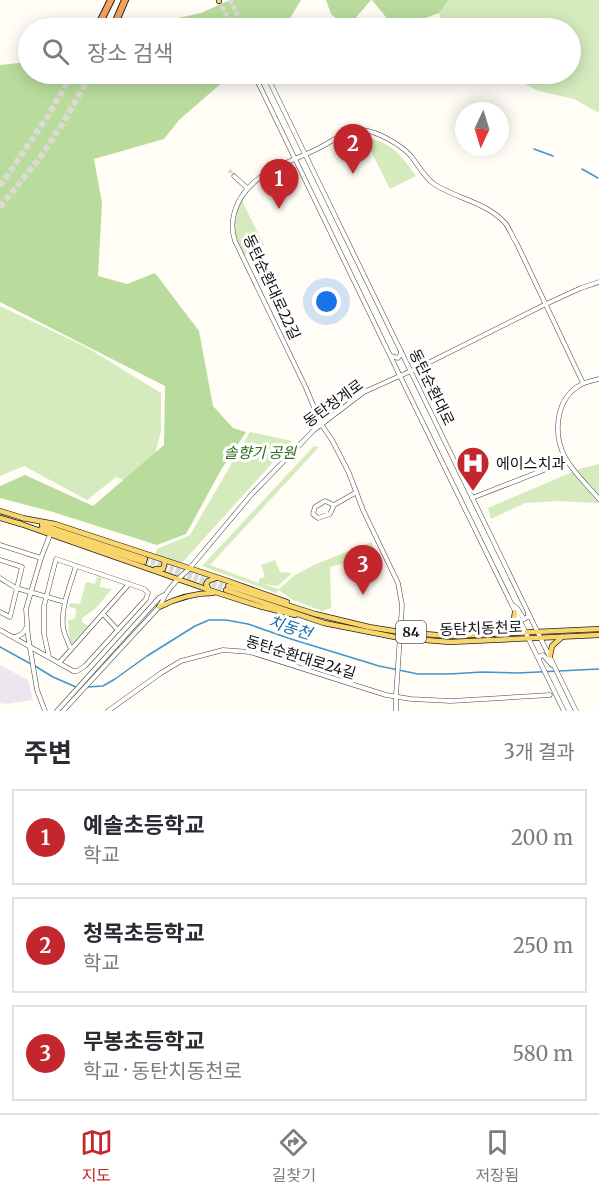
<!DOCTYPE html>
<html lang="ko">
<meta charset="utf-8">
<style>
body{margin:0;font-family:Merriweather,"Noto Sans KR",serif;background:#f7f7f7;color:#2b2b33}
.compass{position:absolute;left:455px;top:102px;width:54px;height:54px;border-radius:50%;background:#fff;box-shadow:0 3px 15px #0003;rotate:184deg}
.you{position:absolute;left:327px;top:302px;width:21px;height:21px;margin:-15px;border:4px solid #fff;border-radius:50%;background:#1a73e8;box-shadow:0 0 0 9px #1a73e833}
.badge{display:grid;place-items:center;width:39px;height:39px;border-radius:50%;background:#c4262e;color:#fff;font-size:20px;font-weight:700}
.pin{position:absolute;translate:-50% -50px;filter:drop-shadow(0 2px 3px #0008)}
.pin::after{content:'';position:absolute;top:32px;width:21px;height:18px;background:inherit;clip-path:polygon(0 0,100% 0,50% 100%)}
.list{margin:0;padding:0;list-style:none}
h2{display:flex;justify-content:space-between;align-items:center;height:78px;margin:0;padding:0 24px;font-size:26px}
h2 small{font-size:20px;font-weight:400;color:#7c7c81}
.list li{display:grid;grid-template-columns:39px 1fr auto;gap:18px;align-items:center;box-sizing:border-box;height:96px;margin:0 12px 12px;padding:0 12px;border:2px solid #e1e1e2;border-radius:0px}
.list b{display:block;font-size:22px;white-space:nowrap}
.list p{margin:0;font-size:20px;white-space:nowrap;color:#7c7c81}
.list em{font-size:20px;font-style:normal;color:#7c7c81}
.icon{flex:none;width:33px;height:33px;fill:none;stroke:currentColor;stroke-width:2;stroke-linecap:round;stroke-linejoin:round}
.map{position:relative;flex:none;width:599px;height:711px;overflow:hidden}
.search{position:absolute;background:#fff;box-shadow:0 3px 15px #0003;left:18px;right:18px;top:18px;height:66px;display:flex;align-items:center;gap:15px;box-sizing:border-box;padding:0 21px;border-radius:33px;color:#7c7c81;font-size:22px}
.sheet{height:402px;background:#fff}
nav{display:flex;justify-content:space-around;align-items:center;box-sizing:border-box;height:84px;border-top:2px solid #e1e1e2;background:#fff;font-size:16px;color:#7c7c81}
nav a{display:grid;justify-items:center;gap:3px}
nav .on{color:#c4262e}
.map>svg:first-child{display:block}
.industrial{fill:#eee6ef}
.green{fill:#d5ebbd}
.forest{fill:#b9dc9c}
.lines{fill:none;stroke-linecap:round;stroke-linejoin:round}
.stream{stroke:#3f96cf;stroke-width:1.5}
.minor-tunnel{stroke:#dbdad3;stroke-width:4;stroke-dasharray:4 2;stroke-linecap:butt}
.major-tunnel{stroke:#dbdad3;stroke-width:4.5;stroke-dasharray:4.5 2;stroke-linecap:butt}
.highway-tunnel{stroke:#dbdad3;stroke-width:6;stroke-dasharray:6 3;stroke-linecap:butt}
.minor-casing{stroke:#444;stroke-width:5}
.major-casing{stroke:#222;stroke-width:6}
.highway-casing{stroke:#222;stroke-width:8}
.minor{stroke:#fff;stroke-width:4}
.major{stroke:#f9d66b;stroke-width:4.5}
.highway{stroke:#f5a25d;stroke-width:6}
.labels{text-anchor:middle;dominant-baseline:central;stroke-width:6;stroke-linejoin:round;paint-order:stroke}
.shield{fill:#fff;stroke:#585858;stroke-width:1.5}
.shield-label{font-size:14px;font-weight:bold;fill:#111}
.street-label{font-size:15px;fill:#111;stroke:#fff}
.park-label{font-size:15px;font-style:italic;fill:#2f6b1f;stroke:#fff}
.poi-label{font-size:15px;fill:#111;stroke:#fff;text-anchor:start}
.water-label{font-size:16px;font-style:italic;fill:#1768a6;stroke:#fff}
</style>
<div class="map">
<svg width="599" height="711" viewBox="0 0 599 711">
<rect width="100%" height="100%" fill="#fffdf5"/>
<polygon class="industrial" points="0,665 28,680 33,700 6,704 0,703"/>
<g class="green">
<polygon points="449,0 599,0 599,113 574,99 539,91 504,74 570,74 570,28 444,28 439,13"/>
<path d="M364,137C393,143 400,154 416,176L390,189Z"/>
<path d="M241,199L264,245L244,256C232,231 232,225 241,199Z"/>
<polygon points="0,306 86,347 161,393 161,431 150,473 133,484 116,477 87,500 24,466 0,476"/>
<polygon points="250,432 292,441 182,563 155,555 157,549 190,535"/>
<polygon points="314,446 319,447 210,565 259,583 259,579 265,577 261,565 275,560 280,572 292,573 278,586 263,584 279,589 295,575 316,564 371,542 378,554 330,567 331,608 322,611 291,599 279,590 276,593 202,566"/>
<polygon points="599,464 599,503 558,501 525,503 491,519 488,508 579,469"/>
<polygon points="97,576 102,578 99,587 112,589 95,609 82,618 82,622 88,626 72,643 70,642 68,620 75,619 76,609 69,607 69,603 80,604 86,582 95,584"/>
</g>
<g class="forest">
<polygon points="230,0 301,0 284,28 150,28 151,24 201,13"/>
<polygon points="326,0 371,0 347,28 331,14"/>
<polygon points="372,0 449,0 439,13 428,17 394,27"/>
<polygon points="28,62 28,74 90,74 133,83 136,74 232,74 179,120 164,139 94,159 102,203 98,276 127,284 155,273 199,331 213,406 233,428 246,432 221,470 186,534 157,545 53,512 0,498 0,486 25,475 93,506 164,445 165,386 0,302 0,65"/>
</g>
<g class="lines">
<g class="stream">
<polyline points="534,149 553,156"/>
<polyline points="582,169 598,178"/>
<polyline points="0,647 31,664"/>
<polyline points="35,666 53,677 76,687"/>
<polyline points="87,687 103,686 115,679 147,656 195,626 209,620 226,620 248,624 291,639 379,666 418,674 449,674 482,672 518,673 599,669"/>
</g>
<polyline class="minor-tunnel" points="229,170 234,176"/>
<g class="major-tunnel">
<polyline points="230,0 244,28"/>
<polyline points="219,1 233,28"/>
<polyline points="145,559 228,586"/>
<polyline points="144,562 226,590"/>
</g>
<g class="highway-tunnel">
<polyline points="0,186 48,116 72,74"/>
<polyline points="0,207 39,159 63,123 91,74"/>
</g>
<defs>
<g id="minor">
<polyline points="254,74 400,376 564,711"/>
<polyline points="266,74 576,711"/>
<polyline points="234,176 247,188"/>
<polyline points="391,356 398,358 401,354 401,351"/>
<path d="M599,379C591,381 584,382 577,387C555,402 553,437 566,459C575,474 588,486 599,499"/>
<polyline points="472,498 567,461"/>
<polyline points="334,505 330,514 318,518 313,514 315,507 325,501 334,505 355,493"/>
<polyline points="0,545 41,558"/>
<polyline points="0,560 22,567 10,617 0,612"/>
<polyline points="0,578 16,588 65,602"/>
<polyline points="514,606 517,608 524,619 528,617 528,613"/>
<polyline points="103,614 118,630"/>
<polyline points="0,630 73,671 77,671 85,666 146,599 148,593 144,589 56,559 44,606 44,634 49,657"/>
<path d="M14,637C20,636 24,634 26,628"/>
<path d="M71,649C68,642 64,634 63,627C61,606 70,586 76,566"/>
<polyline points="539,659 540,656 543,655 552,665"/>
<polyline points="59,663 129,584"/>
<polyline points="45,711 37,690 28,636 26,609 41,558 50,535"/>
<polyline points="57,711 159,598 164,595"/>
<path d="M63,711L159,607C162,603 163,599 166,594C171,585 181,576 189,569L251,495L314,430L364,392L422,366L546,304L581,288L599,282"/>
<polyline points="108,711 161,673 181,661 223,650 250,652 386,695 411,699 451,701 550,695"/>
<path d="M396,711V696L402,605L398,583L363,510L349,473L332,440L321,424L306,388L235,241C232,232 232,222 234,214C244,175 286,164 317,149C332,142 346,129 363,130C379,132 401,145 411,156C418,165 425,178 434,184C457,199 487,202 506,224C510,230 513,238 517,244L583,383"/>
</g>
<g id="major">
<polyline points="219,0 219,1"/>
<polyline points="0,511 23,518"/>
<polyline points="0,518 21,524"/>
<polyline points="22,518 55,524 222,579 287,602"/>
<polyline points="18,523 209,590 259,606 295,615"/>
<polyline points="42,525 145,559"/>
<polyline points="41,529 144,562"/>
<polyline points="156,569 163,569 165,562 163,560"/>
<polyline points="228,586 315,614 369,627 400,632 449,636 599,629"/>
<polyline points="209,590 206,584 208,581 216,578"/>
<polyline points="226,590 324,623 400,638 450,642 599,635"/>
<path d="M159,607C177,598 193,593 213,593"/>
<path d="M503,632C518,625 512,627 515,612"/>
<polyline points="550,656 552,646 562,637"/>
</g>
<g id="highway">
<polyline points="97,28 111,0"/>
<polyline points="113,28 125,0"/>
</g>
</defs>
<use href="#minor" class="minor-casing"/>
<use href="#major" class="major-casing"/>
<use href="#highway" class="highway-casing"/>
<use href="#minor" class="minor"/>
<use href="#major" class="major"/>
<use href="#highway" class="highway"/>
</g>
<defs>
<symbol id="hospital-pin" viewBox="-11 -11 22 30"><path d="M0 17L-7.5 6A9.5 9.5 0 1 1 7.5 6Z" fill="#c4262e" stroke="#fff"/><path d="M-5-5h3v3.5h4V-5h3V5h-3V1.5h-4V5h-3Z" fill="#fff"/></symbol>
</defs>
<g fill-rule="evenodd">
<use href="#hospital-pin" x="454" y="444" width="38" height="52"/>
</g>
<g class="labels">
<rect class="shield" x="396" y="621" width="30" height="22" rx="4.5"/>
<g class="shield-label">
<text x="411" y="632">84</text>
</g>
<g class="street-label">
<text transform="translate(272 287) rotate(65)">동탄순환대로22길</text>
<text transform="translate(432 387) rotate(64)">동탄순환대로</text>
<text transform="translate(333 403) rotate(-36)">동탄청계로</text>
<text transform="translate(481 628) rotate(-2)">동탄치동천로</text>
<text transform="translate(301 657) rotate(17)">동탄순환대로24길</text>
</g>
<g class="park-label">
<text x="260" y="452">솔향기 공원</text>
</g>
<g class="poi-label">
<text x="496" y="463">에이스치과</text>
</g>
<g class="water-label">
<text transform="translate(290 627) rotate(18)">치동천</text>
</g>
</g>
</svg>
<svg class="compass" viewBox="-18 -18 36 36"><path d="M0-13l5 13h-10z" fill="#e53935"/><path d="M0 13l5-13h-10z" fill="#7c7c81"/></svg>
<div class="you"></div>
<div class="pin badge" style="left:279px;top:209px">1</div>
<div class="pin badge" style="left:353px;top:174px">2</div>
<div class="pin badge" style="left:363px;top:595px">3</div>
<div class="search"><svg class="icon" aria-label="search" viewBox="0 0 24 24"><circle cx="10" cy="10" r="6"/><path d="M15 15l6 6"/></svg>장소 검색</div>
</div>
<section class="sheet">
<h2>주변<small>3개 결과</small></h2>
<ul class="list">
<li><span class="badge">1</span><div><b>예솔초등학교</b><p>학교</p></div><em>200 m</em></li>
<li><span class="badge">2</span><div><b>청목초등학교</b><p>학교</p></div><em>250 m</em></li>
<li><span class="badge">3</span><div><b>무봉초등학교</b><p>학교 · 동탄치동천로</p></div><em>580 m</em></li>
</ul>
</section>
<nav>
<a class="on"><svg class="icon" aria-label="map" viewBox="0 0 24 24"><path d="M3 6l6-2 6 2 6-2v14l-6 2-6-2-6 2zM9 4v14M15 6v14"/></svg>지도</a>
<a><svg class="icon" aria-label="directions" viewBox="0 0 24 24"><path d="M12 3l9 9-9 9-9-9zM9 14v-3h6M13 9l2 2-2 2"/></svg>길찾기</a>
<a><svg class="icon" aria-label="saved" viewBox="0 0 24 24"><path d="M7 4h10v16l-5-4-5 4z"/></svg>저장됨</a>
</nav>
